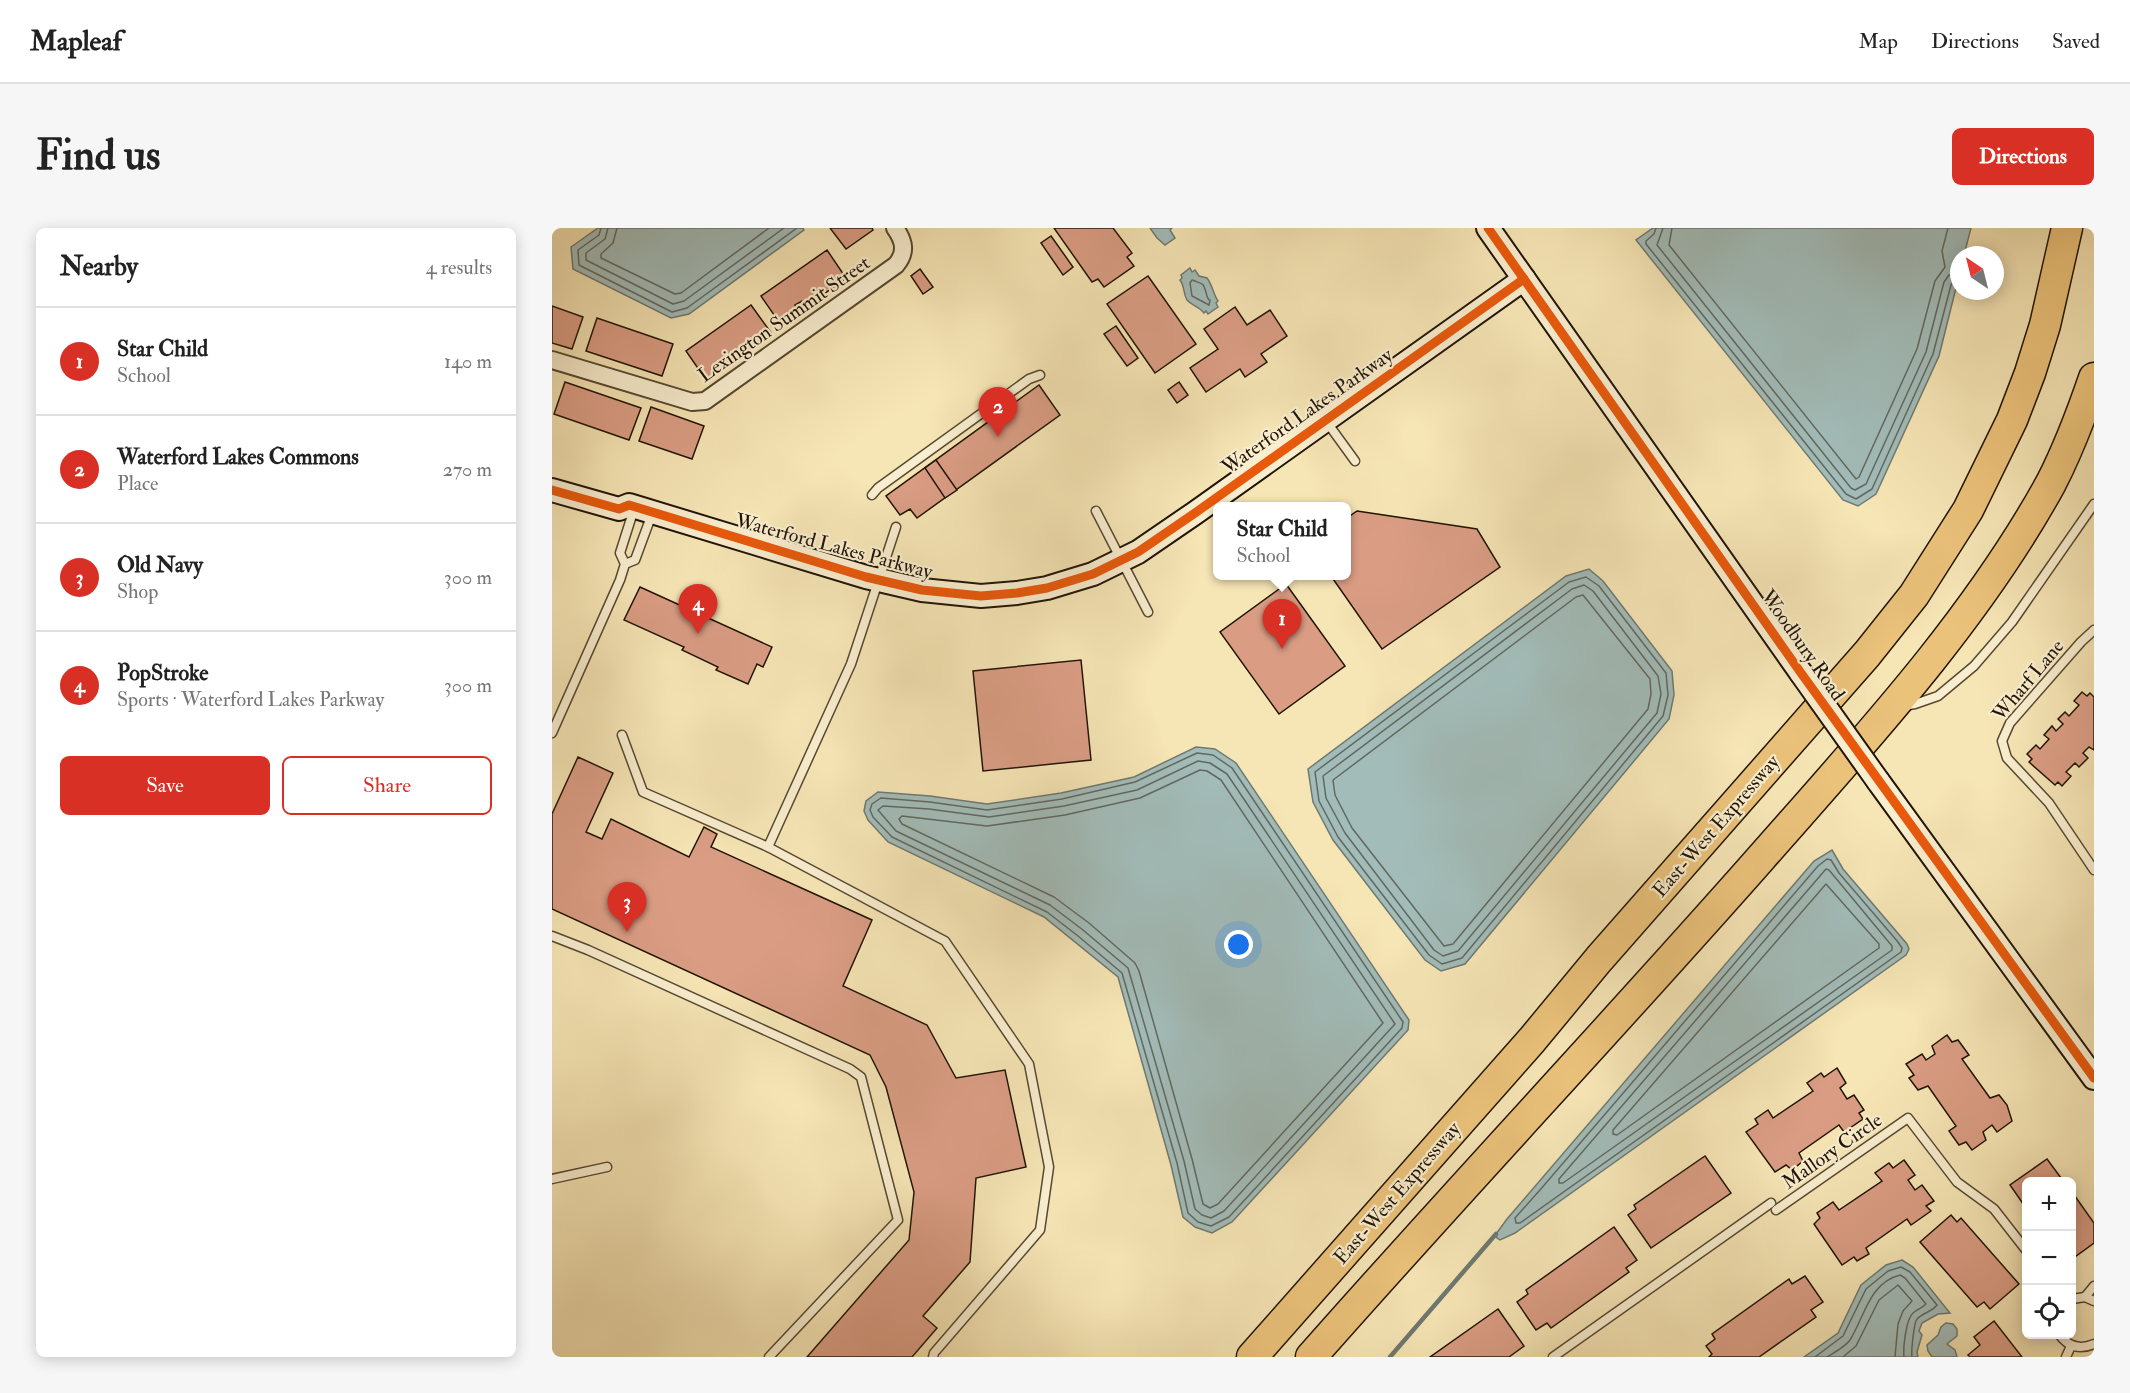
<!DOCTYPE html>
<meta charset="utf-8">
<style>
body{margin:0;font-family:"IM FELL Double Pica",serif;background:#f6f6f6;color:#222}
.controls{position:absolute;right:18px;bottom:18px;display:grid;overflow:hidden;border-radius:9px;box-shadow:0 3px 15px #0003}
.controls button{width:54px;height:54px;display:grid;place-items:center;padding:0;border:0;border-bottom:2px solid #e0e0e0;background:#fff;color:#222;font:30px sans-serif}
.compass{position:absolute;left:1398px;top:18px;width:54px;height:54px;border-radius:50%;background:#fff;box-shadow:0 3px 15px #0003;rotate:325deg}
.you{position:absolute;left:687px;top:717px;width:21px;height:21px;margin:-15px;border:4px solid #fff;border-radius:50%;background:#1a73e8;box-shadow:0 0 0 9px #1a73e833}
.badge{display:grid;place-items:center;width:39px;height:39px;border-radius:50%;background:#d93025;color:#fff;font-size:20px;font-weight:700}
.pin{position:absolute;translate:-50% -50px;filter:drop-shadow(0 2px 3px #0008)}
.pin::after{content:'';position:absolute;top:32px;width:21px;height:18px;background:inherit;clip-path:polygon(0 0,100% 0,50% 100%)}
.popup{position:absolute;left:661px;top:274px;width:138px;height:78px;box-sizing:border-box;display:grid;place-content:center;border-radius:9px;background:#fff;filter:drop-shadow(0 2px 4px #0005);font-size:20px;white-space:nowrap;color:#767676}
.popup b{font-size:22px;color:#222}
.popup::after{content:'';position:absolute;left:50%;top:100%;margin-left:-12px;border:12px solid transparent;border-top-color:#fff}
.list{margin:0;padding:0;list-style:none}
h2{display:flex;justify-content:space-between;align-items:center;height:78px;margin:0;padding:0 24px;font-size:26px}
h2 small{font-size:20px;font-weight:400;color:#767676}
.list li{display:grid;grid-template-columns:39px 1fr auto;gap:18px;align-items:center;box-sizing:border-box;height:108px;padding:0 24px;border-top:2px solid #e0e0e0}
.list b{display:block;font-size:22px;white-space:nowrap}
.list p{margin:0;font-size:20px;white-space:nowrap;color:#767676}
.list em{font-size:20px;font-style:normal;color:#767676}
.actions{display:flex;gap:12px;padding:18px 24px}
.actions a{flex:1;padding:14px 0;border:2px solid #d93025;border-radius:9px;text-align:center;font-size:21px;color:#d93025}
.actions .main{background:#d93025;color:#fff}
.icon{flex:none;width:33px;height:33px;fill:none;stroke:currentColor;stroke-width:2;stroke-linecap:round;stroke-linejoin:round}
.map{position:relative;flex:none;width:1542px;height:1129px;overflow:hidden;border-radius:9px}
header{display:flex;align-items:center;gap:36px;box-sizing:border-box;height:84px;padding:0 30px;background:#fff;border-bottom:2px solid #e0e0e0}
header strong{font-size:28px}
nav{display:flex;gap:33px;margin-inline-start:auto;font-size:21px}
.intro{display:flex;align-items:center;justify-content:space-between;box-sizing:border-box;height:144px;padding:0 36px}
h1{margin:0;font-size:42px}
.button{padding:15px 27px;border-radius:9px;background:#d93025;color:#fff;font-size:21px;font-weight:700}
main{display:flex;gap:36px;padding:0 36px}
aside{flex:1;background:#fff;border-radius:9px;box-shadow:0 3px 15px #0003}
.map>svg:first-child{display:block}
.water{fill:#a2bcb9;stroke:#6e7971;stroke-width:1.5}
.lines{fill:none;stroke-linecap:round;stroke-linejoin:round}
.shore{stroke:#626860;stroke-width:1.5}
.stream{stroke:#6e7971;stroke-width:4.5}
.building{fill:#da9d84;stroke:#211506;stroke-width:1.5}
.lane-casing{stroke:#564932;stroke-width:11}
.street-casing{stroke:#564932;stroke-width:20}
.secondary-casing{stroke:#211506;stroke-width:26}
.highway-casing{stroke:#211506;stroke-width:33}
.lane{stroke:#f9eecf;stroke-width:8}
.street{stroke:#f9eecf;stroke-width:16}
.secondary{stroke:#f9eecf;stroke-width:22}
.highway{stroke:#ebc27a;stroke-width:30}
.secondary-bridge-casing{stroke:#211506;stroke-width:26;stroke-linecap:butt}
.secondary-bridge{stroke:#f9eecf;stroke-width:22}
.cycleway-casing{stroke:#f9eecf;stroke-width:13}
.cycleway{stroke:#e8590c;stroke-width:9}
.labels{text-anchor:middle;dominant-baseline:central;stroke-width:4.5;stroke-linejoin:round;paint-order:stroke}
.street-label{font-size:20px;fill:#211506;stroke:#f9eecf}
</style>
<header>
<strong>Mapleaf</strong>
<nav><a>Map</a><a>Directions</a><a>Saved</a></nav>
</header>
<div class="intro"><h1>Find us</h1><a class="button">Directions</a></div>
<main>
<aside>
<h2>Nearby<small>4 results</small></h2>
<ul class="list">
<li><span class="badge">1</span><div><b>Star Child</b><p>School</p></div><em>140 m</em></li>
<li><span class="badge">2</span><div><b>Waterford Lakes Commons</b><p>Place</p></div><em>270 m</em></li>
<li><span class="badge">3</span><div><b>Old Navy</b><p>Shop</p></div><em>300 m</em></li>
<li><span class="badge">4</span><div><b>PopStroke</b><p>Sports · Waterford Lakes Parkway</p></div><em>300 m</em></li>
</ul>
<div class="actions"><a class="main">Save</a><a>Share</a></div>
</aside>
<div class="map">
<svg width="1542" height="1129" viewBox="0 0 1542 1129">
<rect width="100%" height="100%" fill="#f6e5b5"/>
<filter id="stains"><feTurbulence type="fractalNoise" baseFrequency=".00333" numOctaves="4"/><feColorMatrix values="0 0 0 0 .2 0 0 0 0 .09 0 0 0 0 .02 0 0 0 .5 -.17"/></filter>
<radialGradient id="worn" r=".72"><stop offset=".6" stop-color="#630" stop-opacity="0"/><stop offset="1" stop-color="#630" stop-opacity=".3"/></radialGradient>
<g class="water">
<polygon points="46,0 251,0 252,2 137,86 119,90 21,41 19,19"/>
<polygon points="598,0 620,0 618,2 623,10 613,17 605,10"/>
<polygon points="1101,0 1419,0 1412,27 1407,27 1407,48 1387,128 1324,266 1306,278 1291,272 1084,12"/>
<path d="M638,40L640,44L643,42L647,48L655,50C661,58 661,66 666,73L664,75L666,79L656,86L654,83L652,85C647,78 640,78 635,72C631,65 633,59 628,52L630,50L629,47Z"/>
<polygon points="1037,341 1051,353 1120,443 1122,467 1117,491 913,736 889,743 873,732 781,612 761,574 756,541 1014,348"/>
<polygon points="644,519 663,521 684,535 857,792 856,802 680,994 660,1005 643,999 631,989 619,937 566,749 492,689 336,614 316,592 312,583 314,573 326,564 378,568 435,576 509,565 582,549"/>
<polygon points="1280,622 1291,641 1355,716 1357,721 1354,727 963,1005 948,1012 945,1010 944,1006 955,991 1262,633"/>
<polygon points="1350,1032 1361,1039 1398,1085 1386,1086 1370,1095 1367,1103 1370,1107 1365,1124 1366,1129 1252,1129 1286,1105 1309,1057 1334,1037"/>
<polygon points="1394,1095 1401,1096 1405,1101 1405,1108 1395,1116 1403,1122 1405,1129 1380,1129 1376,1123 1375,1117 1386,1107 1389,1099"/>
</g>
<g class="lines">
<g class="shore">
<polyline points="49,0 47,7 26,22 27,37 120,84 135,80 245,0"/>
<polyline points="56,0 53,11 34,25 34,32 121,76 132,73 232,0"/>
<polyline points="65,0 61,15 49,26 49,30 123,66 129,65 217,0"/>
<polyline points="1104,0 1102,6 1094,13 1094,16 1294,266 1304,271 1320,261 1381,126 1399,57 1402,53 1407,53"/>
<polyline points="1111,0 1105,17 1299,260 1303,262 1314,256 1374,124 1392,54 1397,47 1407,45"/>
<polyline points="1120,0 1117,17 1304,251 1307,249 1365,121 1383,53 1393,39 1390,23 1396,0"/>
<path d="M640,52C653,57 651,54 655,68C658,77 659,67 657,77L640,68L638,55Z"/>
<polygon points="1034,349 1047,358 1114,445 1116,467 1111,488 910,730 890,736 877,727 786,609 767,573 763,544 1017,354"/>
<polygon points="1032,357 1041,363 1106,448 1109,466 1105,485 906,723 891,728 882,722 793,605 774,570 771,548 1020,361"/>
<polygon points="1031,367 1098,451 1099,466 1096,481 901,716 892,718 800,600 783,567 781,552 1024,369"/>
<polygon points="645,525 661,527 680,540 851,794 850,800 677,989 659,998 646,994 636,985 625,935 570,745 526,708 495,684 340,609 321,589 318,582 320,576 329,570 378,574 435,582 510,571 583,554"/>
<polygon points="646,533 658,535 675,546 843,796 672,983 659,990 650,987 643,981 632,933 576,740 531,702 498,677 344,603 326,582 331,578 377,581 437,589 512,578 585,562"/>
<polygon points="648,542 655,543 669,552 831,795 666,976 658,980 651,976 640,931 587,743 583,735 537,695 502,669 350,596 347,591 350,588 435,598 513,587 588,570"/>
<polygon points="1275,631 1279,632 1287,645 1346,714 1350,720 1349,724 968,995 964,995 963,990 988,962 1266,638"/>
<polygon points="1274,641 1277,642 1340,718 1340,722 1011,955 1007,955 1007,951"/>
<polygon points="1274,656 1327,716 1327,720 1065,907 1061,906 1061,902"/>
<path d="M1263,1129L1291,1108L1314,1061L1336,1043L1349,1039L1358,1044L1385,1077C1380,1084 1370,1085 1365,1091C1362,1094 1359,1124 1360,1129"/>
<path d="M1275,1129C1283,1124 1293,1119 1298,1112C1313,1088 1317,1055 1348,1047L1353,1050L1374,1076C1370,1080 1366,1081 1361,1085C1354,1091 1351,1120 1352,1129"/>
<polyline points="1291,1129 1304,1118 1327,1072 1346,1057 1360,1073 1351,1083 1346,1096 1343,1129"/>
</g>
<polyline class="stream" points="838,1129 944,1006"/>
</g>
<g class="building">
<polygon points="278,0 320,0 321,2 294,21"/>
<polygon points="502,0 561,0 580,25 575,29 582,38 552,59 546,51 540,54"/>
<polygon points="499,8 521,39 511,47 489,15"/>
<polygon points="275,22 294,50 254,79 250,73 243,77 248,84 229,97 209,68"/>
<polygon points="368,41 381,59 371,66 359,48"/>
<polygon points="596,48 644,116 603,145 555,76"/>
<polygon points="199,77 220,106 154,152 134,123"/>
<polygon points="0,78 31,89 20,121 0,115"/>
<polygon points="683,79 695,97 718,82 735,108 709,126 715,134 693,149 688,141 654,164 638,140 666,121 652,101"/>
<polygon points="45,90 121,116 110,148 34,123"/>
<polygon points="564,98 586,130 575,138 552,106"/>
<polygon points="13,154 89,180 77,212 2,186"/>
<polygon points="627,154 636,167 625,175 616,162"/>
<polygon points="487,157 508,187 365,290 358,281 348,287 334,268"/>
<polygon points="99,179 152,198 140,231 87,213"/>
<polygon points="384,232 405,262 393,270 373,240"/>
<polygon points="805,283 925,301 948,339 830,421 779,348 795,348 795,290"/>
<polygon points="734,356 793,438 727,486 668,404"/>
<polygon points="88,359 220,419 211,439 205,436 196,456 164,442 166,439 130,422 132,419 72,392"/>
<polygon points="529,432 539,532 431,543 421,443"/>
<polygon points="1530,464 1535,468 1538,465 1542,469 1542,522 1537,519 1531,525 1536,530 1527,539 1523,535 1514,544 1519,548 1510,558 1506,554 1503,557 1477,534 1480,531 1475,526 1484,517 1488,521 1497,511 1492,507 1500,498 1504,503 1511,496 1506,491 1513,484 1517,488 1527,477 1522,473"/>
<polygon points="26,529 61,545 34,604 50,611 59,591 137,629 152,599 165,606 159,619 320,692 291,758 375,797 404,850 453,842 474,939 424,950 418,1034 371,1088 385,1100 360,1129 255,1129 357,1012 362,964 334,859 318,827 0,681 0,586"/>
<polygon points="1395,807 1400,814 1406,812 1417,827 1410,831 1438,870 1447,867 1455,877 1460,893 1445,904 1440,897 1431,904 1434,912 1420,922 1414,914 1407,917 1397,903 1404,898 1376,858 1366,862 1357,850 1362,847 1354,836 1370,826 1374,832 1383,826 1380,818"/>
<polygon points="1285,840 1294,855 1288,860 1295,871 1302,867 1312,882 1307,885 1311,891 1292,904 1287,897 1247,925 1251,933 1240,942 1234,937 1223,944 1194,904 1206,896 1203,891 1216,882 1221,890 1261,863 1255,855 1269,845 1272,849"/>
<polygon points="1153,928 1179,965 1099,1020 1076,987 1084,981 1082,977"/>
<polygon points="1495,931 1512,954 1474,954 1474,980 1458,957"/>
<polygon points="1352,932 1363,947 1356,952 1363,962 1370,957 1382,973 1374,978 1379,983 1359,997 1355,991 1314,1020 1317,1026 1305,1033 1302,1029 1290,1037 1262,996 1268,990 1265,985 1281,974 1287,982 1330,953 1323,945 1337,935 1341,940"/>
<polygon points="1520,964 1542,995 1542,1015 1520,1031"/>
<polygon points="1399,987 1405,994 1409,990 1467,1056 1438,1081 1432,1074 1425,1079 1368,1014"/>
<polygon points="1062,999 1085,1032 1074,1040 1077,1044 999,1100 995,1095 984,1102 965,1074 976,1066 974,1062"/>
<polygon points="1253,1048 1271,1074 1259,1082 1264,1089 1207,1129 1157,1129 1160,1126 1154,1118 1163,1111 1160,1106 1237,1051 1240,1056"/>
<polygon points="946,1081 972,1118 957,1129 878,1129"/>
<polygon points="1442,1093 1470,1129 1418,1129 1416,1127 1428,1117 1422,1109"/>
</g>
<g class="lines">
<defs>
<g id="lane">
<polyline points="774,193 803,233"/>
<polyline points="320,267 326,260 477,151 488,147"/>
<polyline points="544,283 596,384"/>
<polyline points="73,336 83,332 100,286"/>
<polyline points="1542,402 1529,414 1458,495 1450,513 1455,530 1497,575 1542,642"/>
<polyline points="1351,478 1363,476 1386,468 1422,438 1460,394 1542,276"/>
<polyline points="0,505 68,352 73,336 68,325 82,281"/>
<polyline points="70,507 91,564 216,619 393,713 477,836 497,939 488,1002 382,1125 381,1129"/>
<polyline points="216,619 299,436 344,299"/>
<polyline points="0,708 36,722 298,841 309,849 346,992 217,1129"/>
<polyline points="0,951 55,939"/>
<polyline points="1224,982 1356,890 1405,954 1442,981 1474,1022"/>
<polyline points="1533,1069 1542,1058"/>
<polyline points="1520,1071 1533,1069 1542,1073"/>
<path d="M1507,1106C1516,1119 1528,1122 1542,1116"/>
<polyline points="1001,1129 1219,975"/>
<polyline points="1514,1129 1519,1118"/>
</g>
<path id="street" d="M0,132L140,174L153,173L344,37C355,24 352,13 343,0"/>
<g id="secondary">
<polyline points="936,0 1249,445"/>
<polyline points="0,262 67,281 77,277 314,349 370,362 429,368 465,365 495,360 541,346 586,324 643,285 972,51"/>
<polyline points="1326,553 1542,850"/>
</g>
<g id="highway">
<polyline points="700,1129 980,812 1047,731 1315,426 1362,367 1416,282 1460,192 1478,145 1493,97 1515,0"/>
<path d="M759,1129C907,961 1061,798 1209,630C1311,514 1424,392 1499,255C1516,222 1530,185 1542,150"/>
</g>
</defs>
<use href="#lane" class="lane-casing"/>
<use href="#street" class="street-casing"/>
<use href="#secondary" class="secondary-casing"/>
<use href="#highway" class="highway-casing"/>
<use href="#lane" class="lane"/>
<use href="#street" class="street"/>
<use href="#secondary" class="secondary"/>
<use href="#highway" class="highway"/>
<defs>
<polyline id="secondary-bridge" points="1249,445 1326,553"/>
</defs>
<use href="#secondary-bridge" class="secondary-bridge-casing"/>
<use href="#secondary-bridge" class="secondary-bridge"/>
<defs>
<g id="cycleway">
<polyline points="936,0 1249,445 1542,850"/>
<polyline points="0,262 67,281 77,277 314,349 370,362 429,368 465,365 495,360 541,346 586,324 643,285 972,51"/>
</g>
</defs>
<use href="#cycleway" class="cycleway-casing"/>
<use href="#cycleway" class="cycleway"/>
</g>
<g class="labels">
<g class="street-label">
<text transform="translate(232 91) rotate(-35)">Lexington Summit Street</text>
<text transform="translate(755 183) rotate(-35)">Waterford Lakes Parkway</text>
<text transform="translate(282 318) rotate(15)">Waterford Lakes Parkway</text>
<text transform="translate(1251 417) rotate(55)">Woodbury Road</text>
<text transform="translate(1476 452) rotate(-50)">Wharf Lane</text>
<text transform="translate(1164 598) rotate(-49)">East-West Expressway</text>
<text transform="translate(1280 923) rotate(-35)">Mallory Circle</text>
<text transform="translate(845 965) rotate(-49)">East-West Expressway</text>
</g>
</g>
<rect width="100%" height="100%" filter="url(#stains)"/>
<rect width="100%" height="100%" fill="url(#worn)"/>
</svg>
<div class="controls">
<button>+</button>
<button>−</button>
<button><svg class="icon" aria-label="locate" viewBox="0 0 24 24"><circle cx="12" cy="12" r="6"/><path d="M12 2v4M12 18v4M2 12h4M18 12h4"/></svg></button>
</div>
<svg class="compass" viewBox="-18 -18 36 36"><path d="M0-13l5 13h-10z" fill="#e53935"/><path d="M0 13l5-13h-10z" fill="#767676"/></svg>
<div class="you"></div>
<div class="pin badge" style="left:730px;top:421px">1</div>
<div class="popup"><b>Star Child</b>School</div>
<div class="pin badge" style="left:446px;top:209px">2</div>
<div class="pin badge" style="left:75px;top:704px">3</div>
<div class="pin badge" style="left:146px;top:406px">4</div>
</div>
</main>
